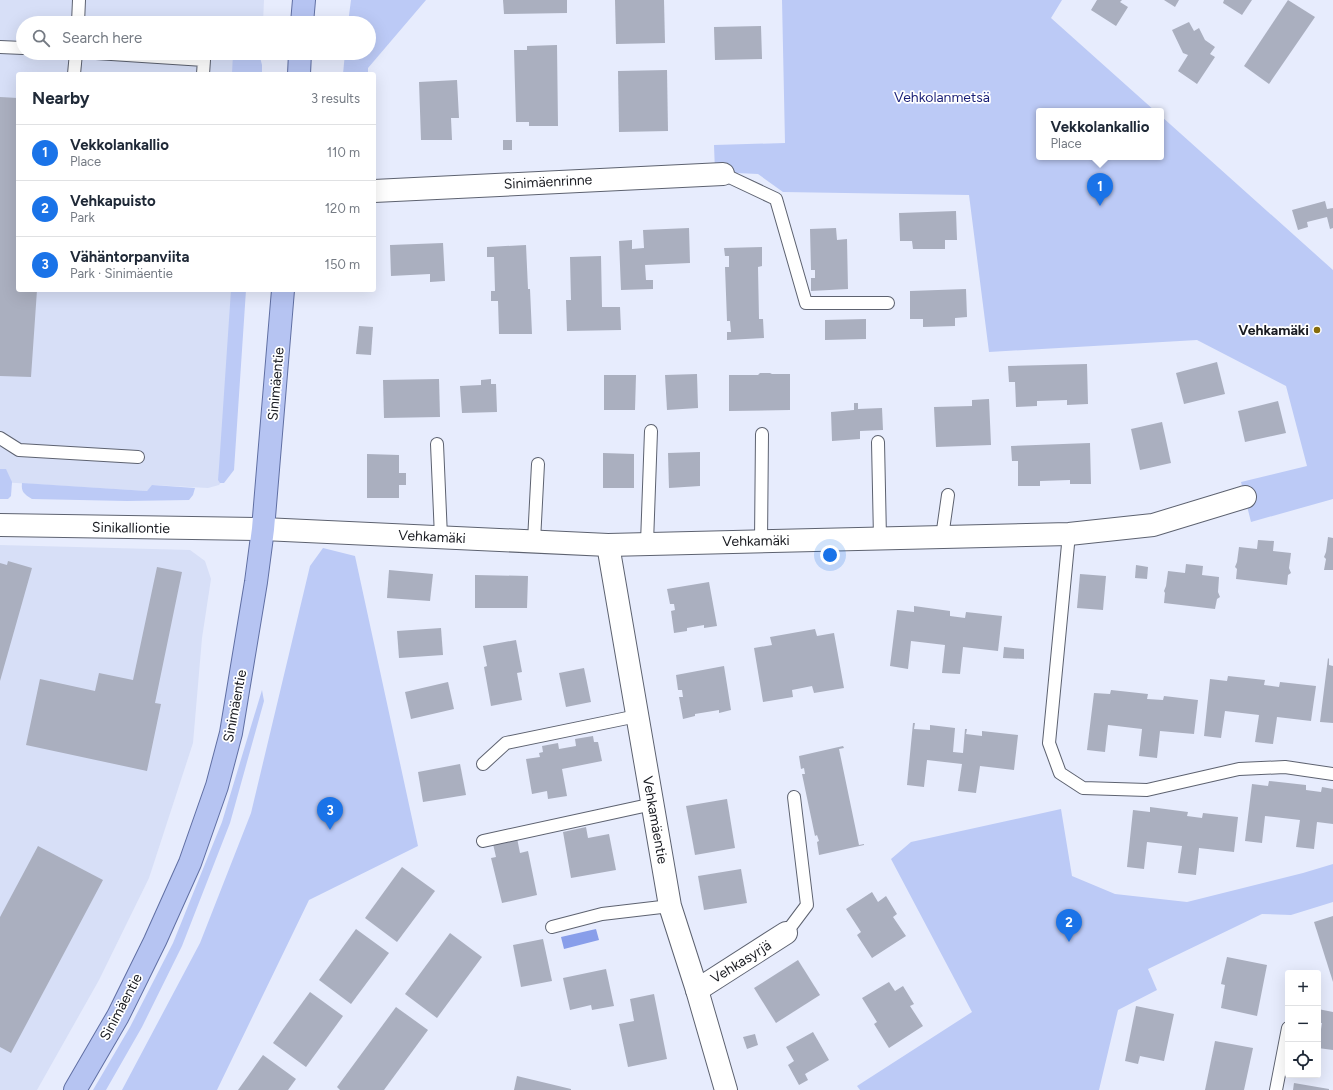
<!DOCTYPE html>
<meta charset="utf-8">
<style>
body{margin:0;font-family:Figtree,sans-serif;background:#f6f6f7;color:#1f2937}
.controls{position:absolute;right:12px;bottom:12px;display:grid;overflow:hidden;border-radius:4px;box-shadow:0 4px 16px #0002}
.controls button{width:36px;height:36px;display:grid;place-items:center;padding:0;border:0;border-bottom:1px solid #e0e1e3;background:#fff;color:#1f2937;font:20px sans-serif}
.you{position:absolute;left:830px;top:555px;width:14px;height:14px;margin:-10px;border:3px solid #fff;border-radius:50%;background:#1a73e8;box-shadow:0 0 0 6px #1a73e833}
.badge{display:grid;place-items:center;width:26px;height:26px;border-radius:50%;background:#1a73e8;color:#fff;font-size:13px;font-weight:700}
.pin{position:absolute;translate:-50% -33px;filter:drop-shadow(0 1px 2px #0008)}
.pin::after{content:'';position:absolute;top:21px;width:14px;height:12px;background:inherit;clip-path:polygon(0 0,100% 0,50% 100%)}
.popup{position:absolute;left:1036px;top:108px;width:128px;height:52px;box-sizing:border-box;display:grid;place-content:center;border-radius:4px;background:#fff;filter:drop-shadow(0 1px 3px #0005);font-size:13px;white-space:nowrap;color:#747a83}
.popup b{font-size:15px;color:#1f2937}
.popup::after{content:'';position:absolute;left:50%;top:100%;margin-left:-8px;border:8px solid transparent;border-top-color:#fff}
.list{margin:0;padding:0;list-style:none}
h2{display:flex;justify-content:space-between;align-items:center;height:52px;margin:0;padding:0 16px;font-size:17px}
h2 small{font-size:13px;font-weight:400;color:#747a83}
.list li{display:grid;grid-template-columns:26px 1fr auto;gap:12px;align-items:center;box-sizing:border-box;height:56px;padding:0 16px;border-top:1px solid #e0e1e3}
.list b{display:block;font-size:15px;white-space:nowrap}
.list p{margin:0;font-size:13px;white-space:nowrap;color:#747a83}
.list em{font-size:13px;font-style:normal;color:#747a83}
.icon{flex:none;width:22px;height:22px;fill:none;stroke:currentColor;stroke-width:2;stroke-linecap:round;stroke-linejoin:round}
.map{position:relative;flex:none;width:1333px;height:1090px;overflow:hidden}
.search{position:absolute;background:#fff;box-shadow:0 4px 16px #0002;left:16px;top:16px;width:360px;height:44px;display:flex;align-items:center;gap:10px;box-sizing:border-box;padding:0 14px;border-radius:22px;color:#747a83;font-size:15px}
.panel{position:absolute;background:#fff;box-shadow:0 4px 16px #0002;left:16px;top:72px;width:360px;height:220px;border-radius:4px}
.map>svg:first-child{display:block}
.built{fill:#d7dff7}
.green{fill:#bccaf6}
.water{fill:#889eea}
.building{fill:#aaafbf}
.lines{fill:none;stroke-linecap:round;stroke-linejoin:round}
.lane-casing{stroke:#5d6270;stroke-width:14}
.street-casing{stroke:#5d6270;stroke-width:24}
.primary-casing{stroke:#606fa3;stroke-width:24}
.lane{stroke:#fff;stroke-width:12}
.street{stroke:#fff;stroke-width:22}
.primary{stroke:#b6c4f2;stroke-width:22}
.poi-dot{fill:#876d0b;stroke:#fff;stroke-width:1.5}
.labels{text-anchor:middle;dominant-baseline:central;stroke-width:3.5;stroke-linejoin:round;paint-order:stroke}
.park-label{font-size:14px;fill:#191f76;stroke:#fff}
.street-label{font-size:14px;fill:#191b21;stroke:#fff}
.poi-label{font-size:14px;font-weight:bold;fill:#191b21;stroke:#fff;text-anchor:end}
</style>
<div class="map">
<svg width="1333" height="1090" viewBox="0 0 1333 1090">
<rect width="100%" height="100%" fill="#e7ecfd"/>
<g class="built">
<polygon points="0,0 264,0 263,23 23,23 23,53 261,53 259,74 18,74 18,290 244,290 229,472 219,485 208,488 153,485 147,491 0,482"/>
<polygon points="0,545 190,550 205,561 211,579 202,638 193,743 149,878 99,980 37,1090 0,1090"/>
</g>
<g class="green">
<polygon points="351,0 426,0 368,68 368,74 343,74 345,53 369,53 369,23 348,23"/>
<polygon points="782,0 1062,0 1051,18 1155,111 1039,111 1039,157 1161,157 1161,116 1333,270 1333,499 1251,522 1241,482 1307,466 1286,386 1197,340 989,352 969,195 783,192 758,174 715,172 714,145 785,143"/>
<polygon points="233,53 259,53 262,65 262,74 232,74"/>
<polygon points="231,290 246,290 234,470 224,483 220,483 218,480 219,467"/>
<polygon points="0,469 6,469 12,482 11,496 8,499 0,499"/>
<path d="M22,483L147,491L152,485L195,488L193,495L189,500L127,501L32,499C24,494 21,492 22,483Z"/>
<polygon points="323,548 355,556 418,846 309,900 217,1090 122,1090 200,943 251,813 310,566"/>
<polygon points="262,690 264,701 230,823 182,946 142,1027 106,1090 93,1090 130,1027 173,943 222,822"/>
<polygon points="1061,809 1072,876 1115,894 1187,902 1303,873 1333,864 1333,902 1291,915 1262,914 1148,969 1157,990 1118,1010 1099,1090 860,1090 857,1086 972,1012 891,859 911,842"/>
</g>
<polygon class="water" points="596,929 599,940 564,949 561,937"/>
<g class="building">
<polygon points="503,0 567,0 567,13 504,14"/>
<polygon points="615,0 664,0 665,43 616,44"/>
<polygon points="1097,0 1122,0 1120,2 1128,7 1116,26 1091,10"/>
<polygon points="1164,0 1179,0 1175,7"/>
<polygon points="1224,0 1252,0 1242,15 1223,3"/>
<polygon points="1288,0 1315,17 1269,84 1244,66"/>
<polygon points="1189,22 1194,31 1199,28 1205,40 1215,47 1210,54 1215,57 1197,84 1178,71 1188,55 1183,53 1172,30"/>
<polygon points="761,26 762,59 715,60 714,27"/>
<polygon points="557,45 558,126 529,126 529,122 516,122 514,50 527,50 527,46"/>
<polygon points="667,70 668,131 619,132 618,71"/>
<polygon points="457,80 459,118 451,118 452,140 421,140 419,82"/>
<polygon points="0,97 18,98 18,290 37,290 31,377 0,376"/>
<rect x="503" y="140" width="9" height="10"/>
<polygon points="1325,201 1327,209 1333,208 1333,228 1330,229 1327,217 1307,222 1308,227 1298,230 1292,210"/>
<polygon points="956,211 957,240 945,240 945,249 913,249 912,241 900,241 899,213"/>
<polygon points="689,228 690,263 645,265 646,280 653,280 653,289 621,290 619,241 632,240 632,249 644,248 643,230"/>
<polygon points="836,228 837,240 847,239 848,289 811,291 811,278 815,278 815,270 811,270 810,229"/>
<polygon points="443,243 445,281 430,282 430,274 391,276 390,245"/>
<polygon points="526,245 528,289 530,289 532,334 499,334 498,301 491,301 491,291 495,291 494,257 487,257 487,247"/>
<polygon points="762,247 762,266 758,267 759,319 763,319 764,338 727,340 727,332 731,332 730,321 727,321 725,267 729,267 729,256 725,256 724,248"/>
<polygon points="601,256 602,307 620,307 621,330 567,331 566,300 571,300 570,257"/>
<polygon points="966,289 967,317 955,318 955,326 923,327 923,319 910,319 910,291"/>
<polygon points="866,319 866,339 825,340 825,320"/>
<polygon points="359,326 373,327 371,355 356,354"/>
<polygon points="1217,362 1225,394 1184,404 1176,373"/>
<polygon points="1087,364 1088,404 1067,405 1067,400 1037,401 1037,406 1016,407 1015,382 1009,382 1008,366"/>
<polygon points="760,373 770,373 772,374 790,374 790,410 729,411 729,375 758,375"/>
<polygon points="697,374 698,408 667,410 665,375"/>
<polygon points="604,375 636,375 635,410 604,410"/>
<polygon points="439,379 440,417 384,418 383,380"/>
<polygon points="491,379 491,384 496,384 497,412 462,413 460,386 481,385 481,380"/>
<polygon points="989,399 991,445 936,447 934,407 972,406 972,400"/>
<polygon points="1278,401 1286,433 1245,442 1238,411"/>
<polygon points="854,403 858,403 858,409 882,408 883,430 860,431 860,439 832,441 831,412 854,410"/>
<polygon points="1162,422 1171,463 1140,470 1131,429"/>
<polygon points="1090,443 1091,484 1070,484 1070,480 1040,481 1040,486 1018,486 1018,461 1012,461 1011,446"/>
<polygon points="700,452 700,486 669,488 668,453"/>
<polygon points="603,453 634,454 634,488 603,488"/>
<polygon points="367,454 399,455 399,473 406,473 406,485 399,485 399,498 367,498"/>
<polygon points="1328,537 1333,538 1333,570 1324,570 1326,559 1324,557 1326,552"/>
<polygon points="1258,540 1274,541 1273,551 1291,553 1289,568 1291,573 1288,575 1287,585 1236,579 1237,569 1235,567 1237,562 1239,547 1257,549"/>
<polygon points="8,561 32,568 0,681 0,563 7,565"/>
<polygon points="1186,564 1203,566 1202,575 1219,577 1218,592 1220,597 1217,599 1215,609 1164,603 1165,593 1164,591 1166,586 1168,571 1185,573"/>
<polygon points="1136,565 1148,567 1147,579 1135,578"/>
<polygon points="157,567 182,572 155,703 161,704 147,771 26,745 40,679 95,691 99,673 133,680"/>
<polygon points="389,570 433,574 430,601 387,598"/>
<polygon points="1080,574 1106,576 1103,610 1077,608"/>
<polygon points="475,575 528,576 527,608 475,608"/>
<polygon points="709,582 717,626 704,628 704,625 687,628 687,631 674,633 671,611 675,610 674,604 670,604 667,589"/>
<polygon points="914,606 950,611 950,616 965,618 966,612 1002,616 998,651 963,647 960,674 942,673 945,645 911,641 908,669 890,666 897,610 914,612"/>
<polygon points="441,628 443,655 399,658 397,631"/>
<polygon points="815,629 817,636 834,633 844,688 814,693 812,686 792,690 793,697 763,702 754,648 772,645 770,637"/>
<polygon points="516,640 522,672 517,673 522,700 491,706 484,667 487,666 483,646"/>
<polygon points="1004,647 1024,649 1024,659 1003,658"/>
<polygon points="1328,658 1329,659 1329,665 1333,666 1333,723 1320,722"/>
<polygon points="724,666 731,710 719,713 719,710 695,714 695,716 683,719 679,697 683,697 682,690 678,690 676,675"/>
<polygon points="584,668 591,702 566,707 559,673"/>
<polygon points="1228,676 1265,680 1264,685 1279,687 1280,682 1316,686 1311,721 1277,717 1273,744 1255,742 1259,715 1225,711 1221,738 1204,736 1210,679 1227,681"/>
<polygon points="448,682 454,709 411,719 405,692"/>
<polygon points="1111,690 1148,694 1147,699 1163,700 1164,696 1198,700 1194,734 1160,731 1157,758 1139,756 1142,729 1108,725 1105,752 1087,750 1094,693 1110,694"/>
<polygon points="913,723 915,723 914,729 930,730 930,725 955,728 953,752 963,753 965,729 967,729 966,734 982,736 982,731 1018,735 1014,770 980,766 976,793 958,791 962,764 927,760 924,787 907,785"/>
<polygon points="593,736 594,742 598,742 602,761 562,769 567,796 548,799 547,791 532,794 526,759 540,757 539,753 543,752 542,746 558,743 559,749 576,746 575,739"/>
<polygon points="843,746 844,748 839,749 859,845 864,844 864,845 819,855 817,842 819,841 817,835 815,836 802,774 805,774 804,768 801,769 799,756"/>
<polygon points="460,764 466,795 423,802 418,772"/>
<polygon points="1269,781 1306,785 1306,790 1321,792 1322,787 1333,789 1333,824 1317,822 1314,849 1296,847 1300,820 1265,816 1262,843 1245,841 1252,784 1268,786"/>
<polygon points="727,799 735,848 695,855 686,806"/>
<polygon points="1150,807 1188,812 1187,816 1202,818 1203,813 1238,817 1234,852 1199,848 1196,875 1178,873 1182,846 1147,842 1144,869 1127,867 1133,810 1150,812"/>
<polygon points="586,827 588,838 609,834 616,870 571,878 563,832"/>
<polygon points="517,838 520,853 528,851 537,895 502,903 491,858 496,857 493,844"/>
<polygon points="38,846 103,880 11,1053 0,1047 0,917"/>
<polygon points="402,867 435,891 397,942 365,918"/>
<polygon points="741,869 747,903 704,910 698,876"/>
<polygon points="872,892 878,902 886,896 897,914 893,917 906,936 872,958 857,935 861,932 846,909"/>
<polygon points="1333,916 1333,982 1314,922"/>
<polygon points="356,929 389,953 351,1004 319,980"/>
<polygon points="450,933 482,957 437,1018 405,994"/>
<polygon points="543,939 552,981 521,987 513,945"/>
<polygon points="1227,957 1267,965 1257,1016 1221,1008 1225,985 1221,984"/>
<polygon points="798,960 820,995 776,1023 754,988"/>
<polygon points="606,969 614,1006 592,1010 591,1005 570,1010 563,978"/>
<polygon points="889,982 895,991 903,986 914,1004 910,1006 923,1026 889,1048 874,1024 877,1022 862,998"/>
<polygon points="310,992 343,1016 306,1067 273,1043"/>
<polygon points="654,994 667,1059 628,1067 619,1024 634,1021 630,999"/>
<polygon points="1136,1006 1174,1014 1164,1061 1140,1056 1138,1064 1125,1061"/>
<polygon points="396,1007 428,1030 384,1090 340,1090 337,1087"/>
<polygon points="1318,1009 1333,1012 1333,1050 1318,1048 1322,1023 1318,1023"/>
<polygon points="813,1032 829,1060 805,1074 808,1080 799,1085 788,1065 794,1061 786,1047"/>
<polygon points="755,1034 758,1045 747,1049 743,1037"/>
<polygon points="1215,1041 1253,1048 1244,1090 1205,1090"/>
<polygon points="263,1055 296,1079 288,1090 238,1090"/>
<polygon points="517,1076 571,1089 571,1090 514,1090"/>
<polygon points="1294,1083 1329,1089 1329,1090 1293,1090"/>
</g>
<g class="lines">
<defs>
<g id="lane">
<polyline points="78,23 79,0"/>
<polyline points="0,47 23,48"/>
<polyline points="96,53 204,60 203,74"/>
<polyline points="74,74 76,53"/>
<polyline points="723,174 776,199 806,303 888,303"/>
<polyline points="0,438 19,450 138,457"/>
<polyline points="878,442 880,538"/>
<polyline points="437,444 441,537"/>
<polyline points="1069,534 1049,743 1060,773 1083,788 1147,790 1239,769 1285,767 1333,774"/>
<polyline points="942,537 948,495"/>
<polyline points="534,541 538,464"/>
<polyline points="761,541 762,434"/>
<polyline points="647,543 651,431"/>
<polyline points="483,764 506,743 637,716"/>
<polyline points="483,841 653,804"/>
<polyline points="552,927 602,914 670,906"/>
<polyline points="786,933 807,905 794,797"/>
<polyline points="1276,1090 1288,1028"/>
</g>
<g id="street">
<polyline points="374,191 723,174"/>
<polyline points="0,525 263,529 608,545 1069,534 1153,525 1245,497"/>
<polyline points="608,545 670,906 697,990 726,1090"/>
<polyline points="697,990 786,933"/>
</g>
<g id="primary">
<polyline points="302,23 304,0"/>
<polyline points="299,74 300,53"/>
<polyline points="75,1090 118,1016 155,941 190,863 217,786 231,733 256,582 263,529 283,290"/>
</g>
</defs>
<use href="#lane" class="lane-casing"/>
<use href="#street" class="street-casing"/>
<use href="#primary" class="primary-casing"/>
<use href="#lane" class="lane"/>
<use href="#street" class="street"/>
<use href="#primary" class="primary"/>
</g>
<circle class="poi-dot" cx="1317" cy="330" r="4"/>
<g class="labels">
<g class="park-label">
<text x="942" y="97">Vehkolanmetsä</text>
</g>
<g class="street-label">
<text transform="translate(548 182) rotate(-3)">Sinimäenrinne</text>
<text transform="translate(276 384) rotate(-85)">Sinimäentie</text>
<text transform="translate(131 528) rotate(1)">Sinikalliontie</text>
<text transform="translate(432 537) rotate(3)">Vehkamäki</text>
<text transform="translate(756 541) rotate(-1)">Vehkamäki</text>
<text transform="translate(235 706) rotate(-79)">Sinimäentie</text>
<text transform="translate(655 820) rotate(80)">Vehkamäentie</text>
<text transform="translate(741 962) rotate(-32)">Vehkasyrjä</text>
<text transform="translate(121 1007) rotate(-62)">Sinimäentie</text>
</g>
<g class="poi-label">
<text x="1309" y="330">Vehkamäki</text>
</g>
</g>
</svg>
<div class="controls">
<button>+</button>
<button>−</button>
<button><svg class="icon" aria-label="locate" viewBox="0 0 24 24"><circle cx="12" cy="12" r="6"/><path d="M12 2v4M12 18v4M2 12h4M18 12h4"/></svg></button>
</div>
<div class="you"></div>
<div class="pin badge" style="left:1100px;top:206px">1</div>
<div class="popup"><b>Vekkolankallio</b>Place</div>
<div class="pin badge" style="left:1069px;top:942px">2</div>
<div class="pin badge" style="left:330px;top:830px">3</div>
<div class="search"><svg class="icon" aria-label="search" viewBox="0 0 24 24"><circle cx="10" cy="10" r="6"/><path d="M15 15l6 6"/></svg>Search here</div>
<section class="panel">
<h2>Nearby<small>3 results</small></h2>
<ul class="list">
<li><span class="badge">1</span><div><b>Vekkolankallio</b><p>Place</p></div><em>110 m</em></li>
<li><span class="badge">2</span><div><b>Vehkapuisto</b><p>Park</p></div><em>120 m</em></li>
<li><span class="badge">3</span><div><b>Vähäntorpanviita</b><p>Park · Sinimäentie</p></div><em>150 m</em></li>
</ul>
</section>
</div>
